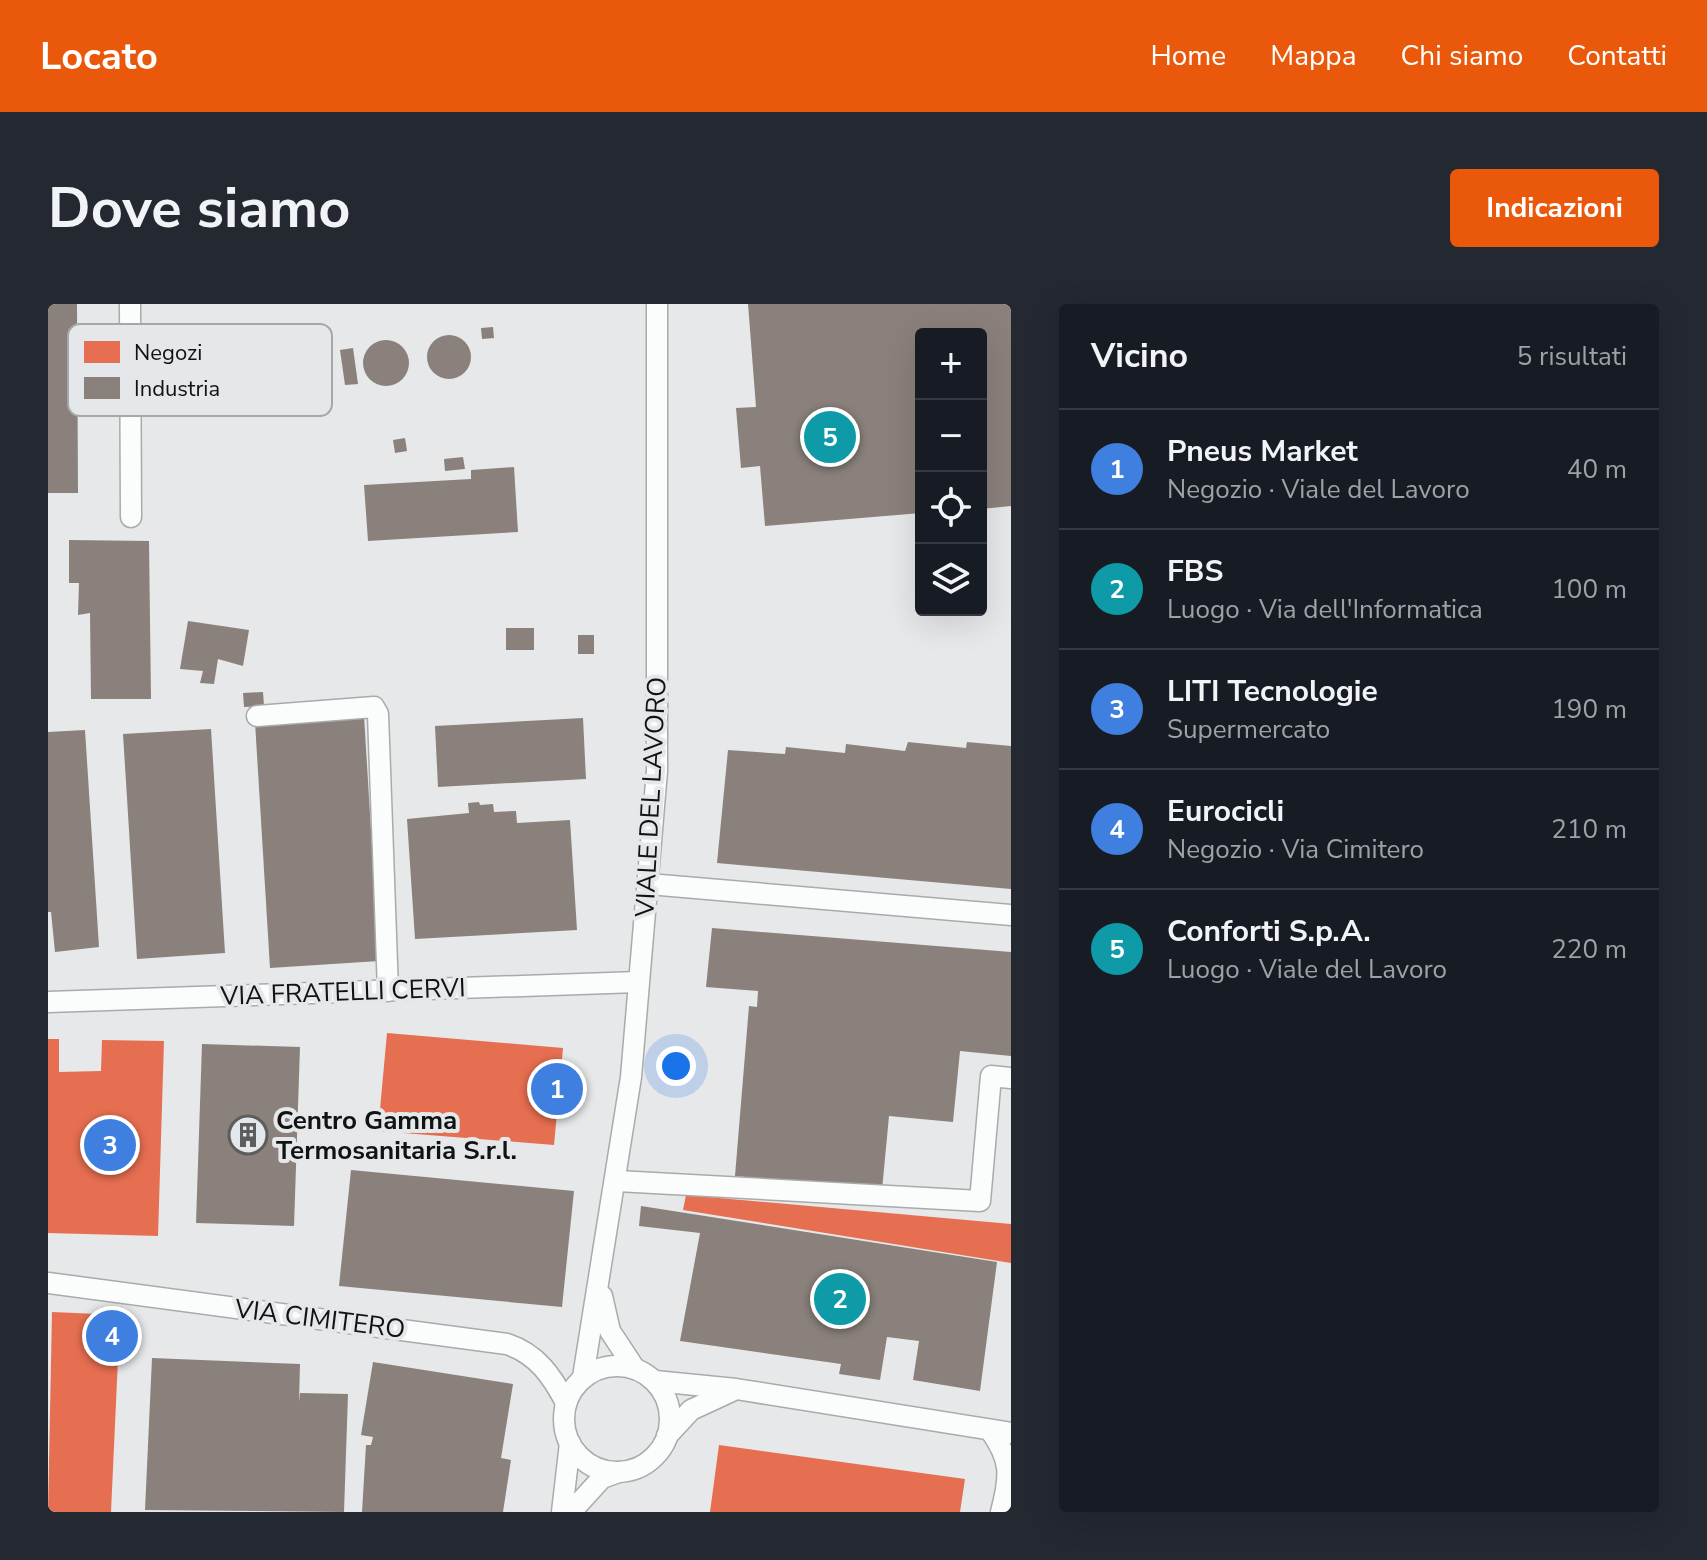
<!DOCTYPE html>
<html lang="it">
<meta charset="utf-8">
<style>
body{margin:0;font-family:"Nunito Sans",sans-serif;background:#242831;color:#f1f3f6}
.controls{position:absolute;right:24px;top:24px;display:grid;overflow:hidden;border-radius:8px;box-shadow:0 8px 32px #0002}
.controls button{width:72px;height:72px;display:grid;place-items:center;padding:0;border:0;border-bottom:2px solid #363941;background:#171b24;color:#f1f3f6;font:40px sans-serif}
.you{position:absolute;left:628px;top:762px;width:28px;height:28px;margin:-20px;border:6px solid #fff;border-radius:50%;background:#1a73e8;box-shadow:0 0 0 12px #1a73e833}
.badge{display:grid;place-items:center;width:52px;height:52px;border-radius:50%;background:#ea580c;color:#fff;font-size:26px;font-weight:700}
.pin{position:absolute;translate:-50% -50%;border:4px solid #fff;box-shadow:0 2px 8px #0006}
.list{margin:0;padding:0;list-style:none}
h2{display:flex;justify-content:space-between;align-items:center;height:104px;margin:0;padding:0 32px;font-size:34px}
h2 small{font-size:26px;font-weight:400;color:#9ea1a6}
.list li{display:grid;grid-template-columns:52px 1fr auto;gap:24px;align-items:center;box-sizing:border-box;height:120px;padding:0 32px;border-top:2px solid #363941}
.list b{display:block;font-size:30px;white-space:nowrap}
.list p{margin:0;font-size:26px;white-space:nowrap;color:#9ea1a6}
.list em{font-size:26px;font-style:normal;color:#9ea1a6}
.icon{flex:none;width:44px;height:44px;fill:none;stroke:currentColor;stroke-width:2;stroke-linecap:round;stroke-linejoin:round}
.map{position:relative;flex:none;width:963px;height:1208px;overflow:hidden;border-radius:8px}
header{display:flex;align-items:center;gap:48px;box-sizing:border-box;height:112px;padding:0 40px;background:#ea580c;color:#fff}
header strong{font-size:38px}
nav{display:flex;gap:44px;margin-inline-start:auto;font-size:28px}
.intro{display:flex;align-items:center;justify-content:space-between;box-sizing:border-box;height:192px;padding:0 48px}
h1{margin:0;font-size:56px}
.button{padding:20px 36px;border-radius:8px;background:#ea580c;color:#fff;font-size:28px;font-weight:700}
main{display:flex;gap:48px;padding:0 48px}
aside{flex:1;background:#171b24;border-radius:8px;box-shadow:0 8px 32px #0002}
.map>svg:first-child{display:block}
.shops{fill:#e76f51}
.industry{fill:#8a817c}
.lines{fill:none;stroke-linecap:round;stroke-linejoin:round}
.minor-casing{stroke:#a9aaab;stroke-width:23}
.minor{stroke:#fbfcfc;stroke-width:20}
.labels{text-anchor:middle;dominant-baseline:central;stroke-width:8;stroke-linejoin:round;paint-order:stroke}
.street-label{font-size:26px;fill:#111212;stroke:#e5e8ea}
.poi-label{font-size:26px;font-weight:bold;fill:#111212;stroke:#e5e8ea;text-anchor:start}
.key{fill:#e5e8ea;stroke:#a5a8a9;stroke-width:2}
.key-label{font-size:22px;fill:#111212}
</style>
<header>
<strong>Locato</strong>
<nav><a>Home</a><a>Mappa</a><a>Chi siamo</a><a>Contatti</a></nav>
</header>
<div class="intro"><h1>Dove siamo</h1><a class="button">Indicazioni</a></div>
<main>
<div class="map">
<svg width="963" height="1208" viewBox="0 0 963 1208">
<rect width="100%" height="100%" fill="#e6e8e9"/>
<g class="shops">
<polygon points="339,729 515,744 506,841 330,827"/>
<polygon points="0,735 11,735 11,768 53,767 54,736 116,737 110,932 0,929"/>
<polygon points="638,891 963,920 963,959 635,906"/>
<polygon points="4,1008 72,1011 63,1208 0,1208"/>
<polygon points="671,1141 917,1175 912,1208 662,1208"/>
</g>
<g class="industry">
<polygon points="0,0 29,0 30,189 0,189"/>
<polygon points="700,0 963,0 963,202 933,205 933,30 873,30 873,209 717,222 712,162 693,164 688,104 708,103"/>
<polygon points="445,23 446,34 434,35 433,24"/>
<circle cx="401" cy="53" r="22"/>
<circle cx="338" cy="59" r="23"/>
<polygon points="305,44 310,80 297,81 292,46"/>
<polygon points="357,134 359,147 347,149 345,136"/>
<polygon points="415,153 417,165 397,167 396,155"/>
<polygon points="466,163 470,228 320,237 316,181 423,175 423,166"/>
<polygon points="21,236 101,237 103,395 43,395 42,309 30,311 31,279 21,279"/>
<polygon points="140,317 201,326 195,362 170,355 166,380 152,379 155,367 132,365"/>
<rect x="458" y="324" width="28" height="22"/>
<rect x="530" y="331" width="16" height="19"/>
<polygon points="215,388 216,402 196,403 195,389"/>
<polygon points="316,412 331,657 222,664 207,418"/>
<polygon points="535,414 538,475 390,483 387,422"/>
<polygon points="163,425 177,649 89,655 75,430"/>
<polygon points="37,426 51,643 7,648 3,608 0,608 0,428"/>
<polygon points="860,438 918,444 919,438 963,442 963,585 669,559 680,446 737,450 738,443 797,449 798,440 857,447"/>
<polygon points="431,498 432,501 445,500 446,508 468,507 469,519 522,516 529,626 367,635 359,515 421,509 420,499"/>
<polygon points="664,624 963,648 963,752 912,747 905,818 841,812 834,886 687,872 701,702 709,703 710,687 658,683"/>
<polygon points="154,740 252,743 246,922 148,919"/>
<polygon points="303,866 526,887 514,1003 291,982"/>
<polygon points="593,902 949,958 932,1087 865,1076 871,1037 839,1033 832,1076 791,1070 793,1060 632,1037 652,929 591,922"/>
<polygon points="104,1054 252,1060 251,1098 252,1089 300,1090 296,1208 97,1206"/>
<polygon points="325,1058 465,1080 453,1154 463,1156 455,1208 314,1208 318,1141 323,1141 325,1133 313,1131"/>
</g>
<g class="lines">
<defs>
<g id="minor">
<polyline points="82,0 83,213"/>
<polyline points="209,412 326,403 330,410 340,687"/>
<polyline points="601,580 963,611"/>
<polyline points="0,698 590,678"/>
<polyline points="569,877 932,897 943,772 963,774"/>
<path d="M0,979L459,1040C489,1050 504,1072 518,1099"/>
<polyline points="554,992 562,1027 587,1065"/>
<circle cx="569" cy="1115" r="53"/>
<polyline points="535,1073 583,773 609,467 609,0"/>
<polyline points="607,1077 688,1085 963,1129"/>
<path d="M942,1126C963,1156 963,1170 953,1208"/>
<polyline points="619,1132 643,1106 684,1087"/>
<polyline points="514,1208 522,1139"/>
<polyline points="523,1208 554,1174 571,1168"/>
</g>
</defs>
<use href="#minor" class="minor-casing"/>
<use href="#minor" class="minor"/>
</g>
<defs>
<symbol id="building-ring" viewBox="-11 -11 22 22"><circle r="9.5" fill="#e5e8ea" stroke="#5c5d5d" stroke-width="1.5"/><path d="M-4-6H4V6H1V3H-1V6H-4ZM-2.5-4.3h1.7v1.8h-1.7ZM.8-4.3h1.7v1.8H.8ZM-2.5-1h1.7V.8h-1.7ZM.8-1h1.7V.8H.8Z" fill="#5c5d5d"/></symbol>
</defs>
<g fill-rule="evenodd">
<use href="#building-ring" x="178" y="809" width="44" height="44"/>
</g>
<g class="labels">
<g class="street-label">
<text transform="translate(603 493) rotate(-87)">VIALE DEL LAVORO</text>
<text transform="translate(295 688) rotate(-2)">VIA FRATELLI CERVI</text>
<text transform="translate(272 1015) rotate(7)">VIA CIMITERO</text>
</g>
<g class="poi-label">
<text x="228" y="816">Centro Gamma<tspan x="228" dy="30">Termosanitaria S.r.l.</tspan></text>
</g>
</g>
<rect x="20" y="20" width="264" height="92" rx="12" class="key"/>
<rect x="36" y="37" width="36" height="22" fill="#e76f51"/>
<rect x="36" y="73" width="36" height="22" fill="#8a817c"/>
<g class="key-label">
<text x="86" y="56">Negozi</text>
<text x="86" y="92">Industria</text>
</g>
</svg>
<div class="controls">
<button>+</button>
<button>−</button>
<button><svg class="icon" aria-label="locate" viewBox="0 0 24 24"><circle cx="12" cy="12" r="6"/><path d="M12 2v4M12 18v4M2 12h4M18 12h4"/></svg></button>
<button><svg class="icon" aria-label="layers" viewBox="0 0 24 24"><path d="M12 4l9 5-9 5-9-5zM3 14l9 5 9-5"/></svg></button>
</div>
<div class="you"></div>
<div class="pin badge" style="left:509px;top:785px;background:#3f7fe0">1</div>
<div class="pin badge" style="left:792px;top:995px;background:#0f9aa8">2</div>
<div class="pin badge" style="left:62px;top:841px;background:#3f7fe0">3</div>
<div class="pin badge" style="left:64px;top:1032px;background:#3f7fe0">4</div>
<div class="pin badge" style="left:782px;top:133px;background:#0f9aa8">5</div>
</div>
<aside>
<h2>Vicino<small>5 risultati</small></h2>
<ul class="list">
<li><span class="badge" style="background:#3f7fe0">1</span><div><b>Pneus Market</b><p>Negozio · Viale del Lavoro</p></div><em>40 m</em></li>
<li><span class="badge" style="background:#0f9aa8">2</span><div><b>FBS</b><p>Luogo · Via dell'Informatica</p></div><em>100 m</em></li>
<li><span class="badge" style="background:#3f7fe0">3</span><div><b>LITI Tecnologie</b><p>Supermercato</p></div><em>190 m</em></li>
<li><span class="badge" style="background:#3f7fe0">4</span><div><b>Eurocicli</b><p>Negozio · Via Cimitero</p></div><em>210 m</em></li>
<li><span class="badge" style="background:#0f9aa8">5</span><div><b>Conforti S.p.A.</b><p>Luogo · Viale del Lavoro</p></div><em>220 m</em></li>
</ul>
</aside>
</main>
